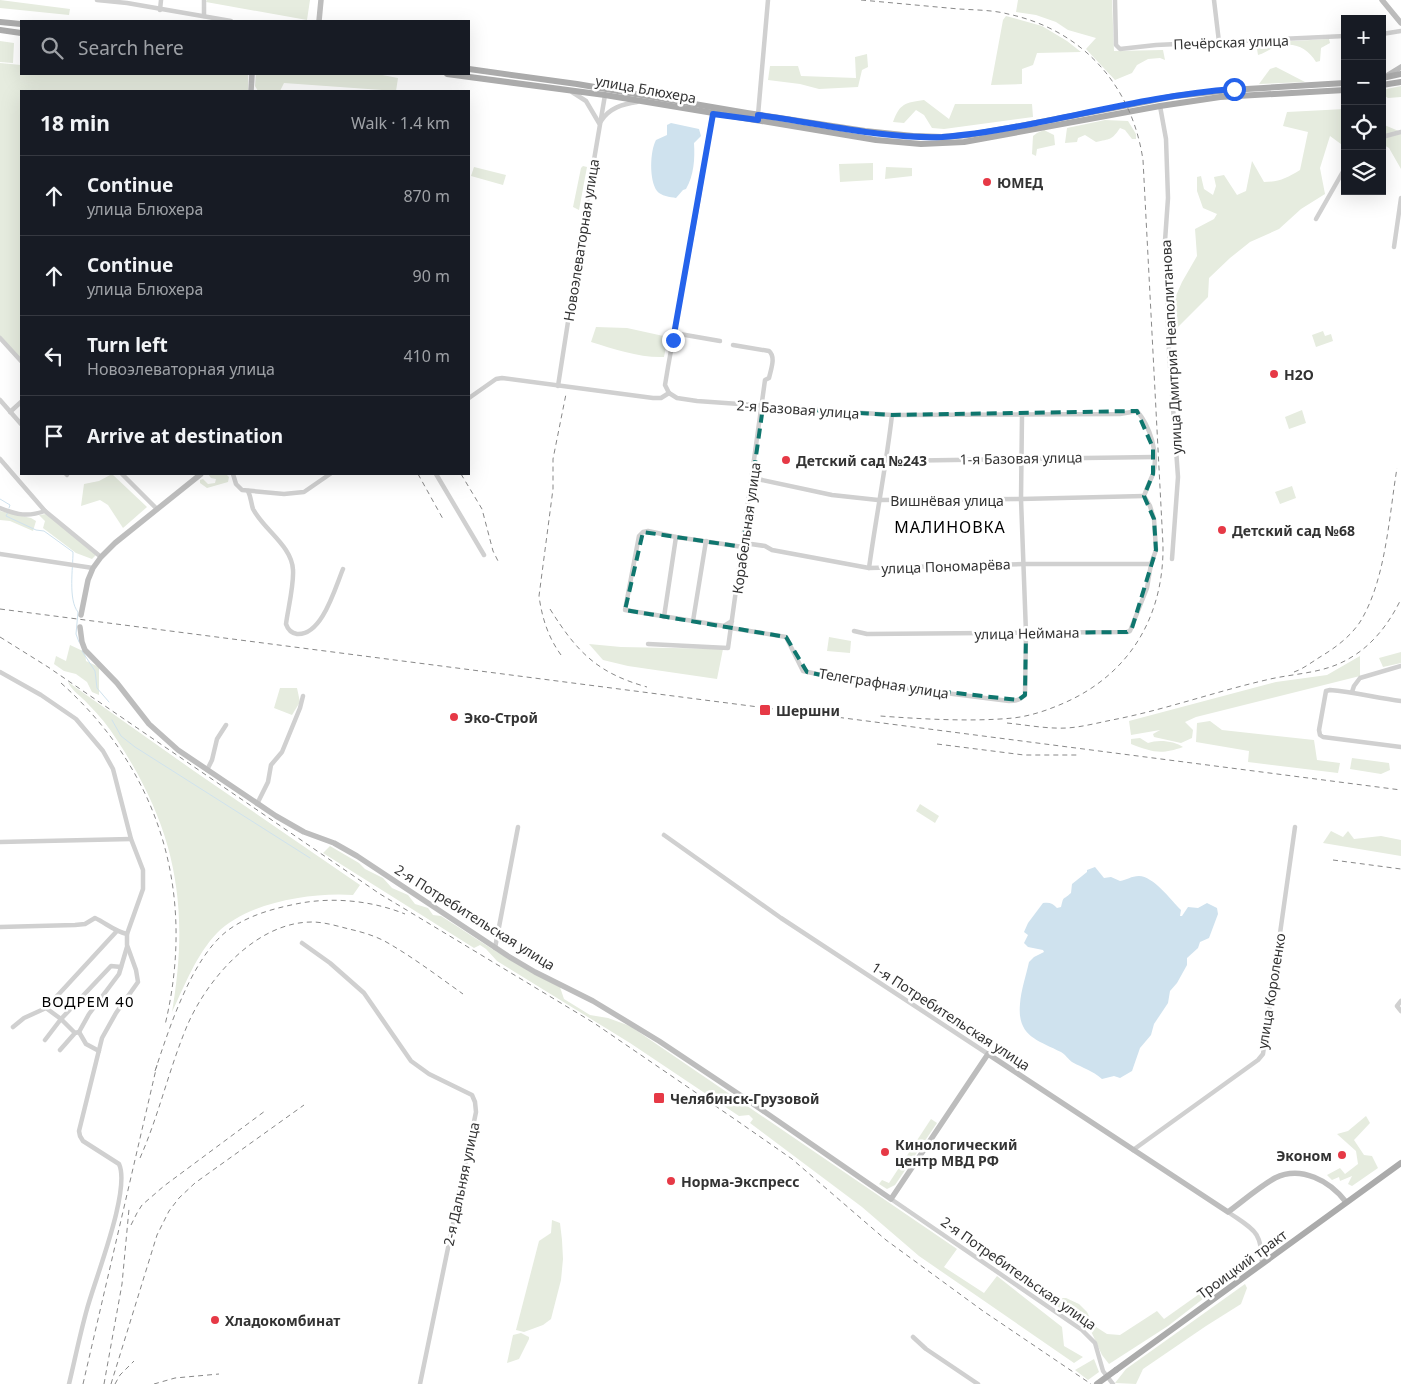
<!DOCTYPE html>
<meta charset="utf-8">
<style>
body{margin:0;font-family:"Noto Sans",sans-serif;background:#20242c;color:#f1f3f6}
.controls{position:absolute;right:15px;top:15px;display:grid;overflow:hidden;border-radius:0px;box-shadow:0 5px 20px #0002}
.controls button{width:45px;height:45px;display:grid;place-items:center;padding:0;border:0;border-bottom:1px solid #363941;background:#171b24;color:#f1f3f6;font:25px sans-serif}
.stop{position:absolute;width:15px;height:15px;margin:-11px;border:4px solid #2563eb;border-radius:50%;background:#fff}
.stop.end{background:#2563eb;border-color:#fff;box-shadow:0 1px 5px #0008}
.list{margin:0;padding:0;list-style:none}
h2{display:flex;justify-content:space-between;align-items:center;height:65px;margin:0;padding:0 20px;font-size:21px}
h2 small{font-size:16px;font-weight:400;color:#9ea1a6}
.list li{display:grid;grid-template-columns:32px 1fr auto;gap:15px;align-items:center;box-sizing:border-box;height:80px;padding:0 20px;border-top:1px solid #363941}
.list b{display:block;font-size:19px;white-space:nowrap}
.list p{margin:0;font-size:16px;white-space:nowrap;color:#9ea1a6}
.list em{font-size:16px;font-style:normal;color:#9ea1a6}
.icon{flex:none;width:28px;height:28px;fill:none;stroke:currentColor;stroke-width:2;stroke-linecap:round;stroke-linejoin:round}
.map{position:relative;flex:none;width:1401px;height:1384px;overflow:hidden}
.search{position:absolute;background:#171b24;box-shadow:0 5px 20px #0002;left:20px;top:20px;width:450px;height:55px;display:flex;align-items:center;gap:12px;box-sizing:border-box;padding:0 18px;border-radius:0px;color:#9ea1a6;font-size:19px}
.panel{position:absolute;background:#171b24;box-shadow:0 5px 20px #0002;left:20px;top:90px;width:450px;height:385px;border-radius:0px}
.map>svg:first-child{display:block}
.green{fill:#e6ecdf}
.water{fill:#cfe2ee}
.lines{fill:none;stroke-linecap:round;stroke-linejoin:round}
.stream{stroke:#cfe2ee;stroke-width:1}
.street{stroke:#d0d0d0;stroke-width:4.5}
.secondary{stroke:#bdbdbd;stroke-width:5.5}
.primary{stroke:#ababab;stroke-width:6}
.rail{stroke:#888;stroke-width:1;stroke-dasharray:5 4;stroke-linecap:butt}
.primary-bridge{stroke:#ababab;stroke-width:6}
.route{stroke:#2563eb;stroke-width:6}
.marked{fill:none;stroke:#0f766e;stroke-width:4;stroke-dasharray:10 6;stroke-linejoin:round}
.poi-dot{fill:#e63946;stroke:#fff;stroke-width:2}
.labels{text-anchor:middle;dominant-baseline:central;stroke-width:5;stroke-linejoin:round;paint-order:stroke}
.street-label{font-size:14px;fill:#333;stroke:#fff}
.poi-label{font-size:14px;font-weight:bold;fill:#333;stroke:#fff;text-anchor:start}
.neighbourhood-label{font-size:15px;letter-spacing:1px;fill:#000;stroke:#fff}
.quarter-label{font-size:16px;letter-spacing:1px;fill:#000;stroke:#fff}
</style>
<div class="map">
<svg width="1401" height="1384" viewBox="0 0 1401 1384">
<rect width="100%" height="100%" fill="#fff"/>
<g class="green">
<polygon points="0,0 70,9 69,15 0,8"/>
<polygon points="207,0 310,0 307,20 206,2"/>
<polygon points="1018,0 1112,0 1114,51 1163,50 1165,60 1160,58 1148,59 1137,65 1132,73 1115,80 1086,49 1096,38 1068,30 1056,22 1036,15 1016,12"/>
<polygon points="1006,16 1042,26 1067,41 1081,52 1037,53 1033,65 1022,69 1022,84 991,85 1003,20"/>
<path d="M1329,39L1330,43L1321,48L1320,61L1316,62C1307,47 1293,41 1276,47C1269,49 1265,53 1258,55L1256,43Z"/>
<polygon points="0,41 14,43 13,63 0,62"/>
<polygon points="867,54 868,67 862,70 858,87 819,89 800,84 768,80 770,66 798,66 801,76 856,78 855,57"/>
<polygon points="0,63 21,65 21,74 248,74 248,91 21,91 21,362 0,339"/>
<polygon points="1276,67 1305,82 1259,84 1270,69"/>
<polygon points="256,74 377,74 398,78 396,91 284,83 280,91 258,91 255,86"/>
<polygon points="1401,86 1401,97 1388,98 1382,94 1382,90"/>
<path d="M924,100L949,119L955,104H1032L1033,117L944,129L932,128L924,115L916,110L904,123L893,122C900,103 905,103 924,100Z"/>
<path d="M1345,109V147L1330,136L1320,168L1325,194L1301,209L1279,229L1250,242L1230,258L1209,278L1208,297L1178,327L1171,347V307L1182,282L1197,256L1195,229L1214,219L1217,214L1203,208L1197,191V177L1201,176L1204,189L1213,195L1216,186L1214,177L1224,175L1237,195L1246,191L1252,161L1264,182C1279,182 1287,178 1300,170L1308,132L1283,126L1287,112Z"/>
<path d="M1105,120L1128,121L1136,134V139H1132L1125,130L1120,128C1112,140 1110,139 1096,142L1085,135L1078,138L1077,142L1065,143L1067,128Z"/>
<polygon points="1382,124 1401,132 1401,169 1389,148 1382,144"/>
<polygon points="1044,130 1054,135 1055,145 1037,149 1036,156 1032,154 1033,136 1037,133"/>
<polygon points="873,163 873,180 840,182 839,164"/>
<polygon points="583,166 587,167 579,210 573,207 581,168"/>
<polygon points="474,167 506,175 503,185 471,176"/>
<polygon points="886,167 912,168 912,176 885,179"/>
<path d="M596,327L627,328L668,337L664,357C640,358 614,349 591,342Z"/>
<polygon points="1323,331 1325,336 1331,334 1333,341 1316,347 1312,335"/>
<polygon points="1302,410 1306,423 1289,429 1285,417"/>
<polygon points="112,474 147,507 123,528 108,505 100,500 81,506 84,484 99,481"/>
<polygon points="208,474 226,474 229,477 228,482 207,488 200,483 200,480 203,479 208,484 215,483 216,479 211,478"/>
<polygon points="1292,486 1296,498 1280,504 1275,492"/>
<polygon points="0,511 31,518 36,521 33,531 10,521 0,520"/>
<polygon points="46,514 96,555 92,559 76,553 43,528 45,521 39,515"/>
<polygon points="829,637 851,641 850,653 827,651"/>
<polygon points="589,644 621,647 723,649 717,679 628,666 603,660"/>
<polygon points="70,645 85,652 86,661 99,667 99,695 92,692 87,682 76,674 64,671 54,664 56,656 66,661"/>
<polygon points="1401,652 1401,663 1383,667 1379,658"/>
<polygon points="1360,656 1360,676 1196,717 1185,722 1193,730 1192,738 1181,743 1154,737 1153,734 1160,730 1131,735 1129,721 1276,682 1327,675"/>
<path d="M68,682L194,771L360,885L353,895C312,892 248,902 217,933C196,955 185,985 172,1012C190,907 176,829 117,740C109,727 99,715 88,704C82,697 71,690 68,682Z"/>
<polygon points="280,688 297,688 300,702 292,715 274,708"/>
<polygon points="1210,721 1222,730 1314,740 1317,760 1340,763 1338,773 1248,762 1249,751 1196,742 1197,723"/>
<path d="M1140,738L1148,743C1158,739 1175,741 1183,747C1161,755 1152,752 1131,744V739Z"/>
<polygon points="1352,758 1389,763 1390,770 1381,774 1350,769"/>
<polygon points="920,804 939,816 935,823 916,811"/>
<polygon points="1331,831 1343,837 1348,831 1354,839 1381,836 1401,840 1401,856 1323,843"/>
<path d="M330,846L359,863L365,869L383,878L392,888L408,895L415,904L428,908L433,915L441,916C480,941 518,967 560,987L564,999L590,1015L608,1018L630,1026L957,1249L944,1267L984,1293L997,1276L1062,1327L1064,1346L1083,1357L1074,1363L919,1256L862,1207L750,1123L753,1119L749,1115L739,1116L630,1043L497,961L486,949L480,945L474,948L323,853Z"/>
<polygon points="1366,1116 1370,1123 1354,1140 1364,1155 1372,1156 1378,1168 1352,1186 1348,1184 1352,1176 1340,1181 1339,1177 1332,1180 1327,1175 1340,1168 1345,1174 1358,1164 1356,1151 1337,1134 1348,1131"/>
<polygon points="931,1119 937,1123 895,1185 887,1189 879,1184 882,1180 889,1183"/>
<polygon points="552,1220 560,1223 562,1240 563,1259 561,1280 551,1319 543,1325 524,1332 516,1330 539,1241 551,1233"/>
<polygon points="1243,1263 1245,1264 1235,1274 1168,1326 1109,1364 1102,1355 1090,1329 1093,1325 1107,1334 1120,1335 1157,1311 1164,1319"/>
<polygon points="1245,1284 1247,1288 1241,1304 1206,1326 1143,1369 1136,1384 1115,1383 1126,1369"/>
<polygon points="1040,1289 1054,1298 1066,1298 1079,1304 1087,1312 1091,1320 1088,1324 1080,1322 1036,1292"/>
<polygon points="521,1333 529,1337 529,1339 519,1359 507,1363 513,1335"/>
<polygon points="1094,1359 1099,1372 1088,1380 1075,1370"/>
</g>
<g class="water">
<path d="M671,123L699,129L701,136L694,143C695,159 694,175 686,189L683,190L676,198C670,197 661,196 657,191C649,180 650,151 656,140L667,135V125Z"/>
<path d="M1095,867L1104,878L1111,877L1120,881C1127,880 1131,876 1139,876C1153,876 1171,900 1181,910L1180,916H1182L1188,907L1198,908L1207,903L1217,908L1218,914L1209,938L1200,942L1198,948L1187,958V965L1177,983L1170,991L1168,1003L1154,1024L1151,1035L1140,1048L1132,1071L1120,1078L1114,1076L1102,1079C1093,1071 1083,1068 1072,1062C1068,1059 1065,1054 1061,1052C1037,1040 1017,1036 1020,1004C1021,990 1026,976 1029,962L1034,957L1044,952L1043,950L1028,947L1024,943L1028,935L1024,932L1028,923L1043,903C1049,902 1053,903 1057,908L1061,907C1064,895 1062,901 1071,893L1072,884L1087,872V870Z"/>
</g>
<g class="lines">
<g class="stream">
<polyline points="0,499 10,505 9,508"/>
<path d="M8,512L6,516L36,530L44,531L73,552C73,568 68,600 78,612L76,634L79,642"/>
<polyline points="82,651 95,671 97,688 109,702"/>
<polyline points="112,720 121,736 135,747 310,858"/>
</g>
<g class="street">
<polyline points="97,0 127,3 231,21"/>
<polyline points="1115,0 1116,45 1120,49 1156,45 1345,36"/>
<polyline points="1214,0 1219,42"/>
<polyline points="160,10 161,0"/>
<polyline points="204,16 204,0"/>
<polyline points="1382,34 1401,31"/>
<polyline points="572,92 586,101 599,123"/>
<polyline points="1160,106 1166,139 1168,198 1165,241 1169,351 1178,477 1172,559"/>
<polyline points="758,115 768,0"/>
<path d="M601,121C609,108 623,104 637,102"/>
<polyline points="1382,137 1401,132"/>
<polyline points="1316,219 1345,168"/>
<polyline points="1394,247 1401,198"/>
<polyline points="674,333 720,341"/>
<polyline points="0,338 21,361"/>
<polyline points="558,386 584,219 605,95"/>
<path d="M669,393L677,398L697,401L892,415L1120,414L1137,411C1150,426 1159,454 1153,474C1150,481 1147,488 1144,496L1150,506L1154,519L1156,550L1151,564L1147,588L1130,631L1127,632L867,634L854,631"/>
<polyline points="669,393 665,385 668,367 698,202 713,111"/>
<polyline points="469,398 496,379 502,378 653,398 661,398 669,393"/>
<polyline points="0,400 21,424"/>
<polyline points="10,412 21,402"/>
<polyline points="0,459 45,511 101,557"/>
<polyline points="887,461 1154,457"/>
<polyline points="66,474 67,475"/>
<polyline points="122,474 157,509"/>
<polyline points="233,474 236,484 242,490 284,494 304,492 330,474"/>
<polyline points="436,474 484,555"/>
<polyline points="753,478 832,495 878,500 1021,499 1144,496"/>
<path d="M248,491C251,497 251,503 253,509C264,530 292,546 293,570C294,585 288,609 286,624C288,630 291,633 297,634C322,636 335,588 343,569"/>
<path d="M0,508C17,515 28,517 45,511"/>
<polyline points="744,543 765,546 772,550 869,568 1024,564 1151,564"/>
<polyline points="0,554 93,568"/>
<path d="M869,568C876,517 886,467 892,415"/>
<polyline points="664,617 676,537"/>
<polyline points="693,621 706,541"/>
<polyline points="732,621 724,626 625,610 639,536 643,532 648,531 676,537 743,547"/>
<path d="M731,628L786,637L803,671L850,681L1009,701C1016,701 1020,700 1025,695L1026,633L1021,499L1022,415"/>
<path d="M648,644L728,648L765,380L769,378C771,369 776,357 769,351L733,345"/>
<path d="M0,672L41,695L76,719L103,751L113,769L131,839L143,870V889L127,934V945L136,970L138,982L116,1013L102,1038L79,1131L80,1136L83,1141L119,1164C131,1190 95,1279 87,1309C80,1334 75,1359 69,1384"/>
<polyline points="1352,692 1354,686 1360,678 1401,666"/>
<path d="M1401,701C1377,698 1354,692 1330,690L1326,691L1319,730L1320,735L1323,737L1401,747"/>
<polyline points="207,770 212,760 217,739 226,725"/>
<polyline points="257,804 268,782 271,765 282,752 300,708 303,696"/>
<polyline points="664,835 781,918 988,1054"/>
<polyline points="0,842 131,839"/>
<path d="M0,927L75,925L85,924L95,918C106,923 114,931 127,934"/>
<polyline points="302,943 330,963 364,993 411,1061 429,1074 472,1095 475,1102 476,1112 420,1384"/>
<polyline points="495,948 518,827"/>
<polyline points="1401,1001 1397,1006 1401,1011"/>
<polyline points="46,1008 61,1019 75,1033"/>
<polyline points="13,1027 24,1018 46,1008 116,932"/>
<polyline points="79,1032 86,1044 99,1051"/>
<polyline points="45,1040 61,1019 111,966 121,967"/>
<polyline points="60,1050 75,1033 79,1032 89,1014 119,974 127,947"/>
<polyline points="1133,1150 1258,1060 1263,1054 1295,827"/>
<polyline points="891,1199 1082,1330 1095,1343 1103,1371 1113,1384"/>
<path d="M1228,1212C1254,1230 1262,1231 1262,1264"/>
<polyline points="913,1337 926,1349 978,1384"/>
</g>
<g class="secondary">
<polyline points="1382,0 1401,23"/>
<polyline points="319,21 321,0"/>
<polyline points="1388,75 1401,67"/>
<polyline points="251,91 252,74"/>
<polyline points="81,615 88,580 93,568 101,557 115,543 201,474"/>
<path d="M80,627L82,642L85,650L117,683L149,724L178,750L276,816L304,832L334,843L357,856L508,956L535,972L593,1001L659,1041L746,1099L891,1199L988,1054L1228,1212C1243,1201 1259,1187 1275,1178C1301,1165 1330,1181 1346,1202"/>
</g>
<g class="primary">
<polyline points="0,22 21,24"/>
<polyline points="0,30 21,33"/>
<polyline points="469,69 577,84 747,113 865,131 913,136 942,137 969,135 1015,127 1175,96 1230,90 1345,83"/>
<polyline points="447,74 605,95 876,140 921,144 964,142 1160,106 1220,97 1345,90"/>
<polyline points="1382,78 1401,74"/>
<polyline points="1382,85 1401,82"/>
<polyline points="1116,1370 1401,1163"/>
</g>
<g class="rail">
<path d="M861,0C894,3 926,6 959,9C975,10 993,10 1008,14C1083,30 1132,86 1143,160L1163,545C1164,616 1130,674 1064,703C1048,710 1031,716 1013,718C972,722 921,719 880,716"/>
<polyline points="418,474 443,519"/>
<polyline points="461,474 482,509 493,551 499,563"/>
<polyline points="0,609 1401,790"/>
<path d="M550,609C577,652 597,673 647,687"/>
<polyline points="0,637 48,667 380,894 594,1023 736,1120 792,1159 886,1240 983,1311 1091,1384"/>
<path d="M561,655C548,637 542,618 539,596L553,489V459L566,394"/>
<path d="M1294,672C1303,669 1312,662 1320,657C1335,648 1350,637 1360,622C1386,580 1389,516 1397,468"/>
<path d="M61,683C162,773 196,896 165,1025"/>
<path d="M1007,723C1027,725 1047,729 1067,728C1082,727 1097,723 1112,720C1164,710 1214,692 1266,680C1294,673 1324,674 1350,658C1373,645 1390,622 1401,599"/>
<polyline points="937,744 1024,755 1080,755"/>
<polyline points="1333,860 1401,869"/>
<path d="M155,1071C169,1029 191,959 227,931C248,915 275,908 301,903C335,897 373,901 405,914"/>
<path d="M140,1158C159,1115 169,1069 187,1026C207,979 256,922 312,922C324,922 337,926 349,929C362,932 376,936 388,943C414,958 439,977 463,994"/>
<polyline points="131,1225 137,1213 142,1205 164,1186 265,1111"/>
<polyline points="83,1384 157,1065"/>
<polyline points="104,1384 122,1284 129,1209"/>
<polyline points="111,1384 157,1235 169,1211 179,1198 195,1183 304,1105"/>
<polyline points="115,1384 120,1375 134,1361"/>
<polyline points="154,1384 175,1378 219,1374"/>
</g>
<polyline class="primary-bridge" points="1097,1384 1116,1370"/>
</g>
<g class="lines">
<path class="route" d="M673,340L713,114L758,120V115C818,123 882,139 942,137C974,135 1005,129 1036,123C1102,110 1167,94 1234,89"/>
</g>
<path class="marked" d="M763,407L892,415L1137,411L1153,448V474L1144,496L1154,519L1156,550L1132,628L1127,632L1026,633L1025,695L1018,700L850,681L807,672L786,637L625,610L643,532L743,547Z"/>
<g class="poi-dot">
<circle cx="987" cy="182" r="5"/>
<circle cx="1274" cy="374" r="5"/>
<circle cx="786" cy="460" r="5"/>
<circle cx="1222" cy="530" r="5"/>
<rect x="759" y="704" width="12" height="12" rx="2.5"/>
<circle cx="454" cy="717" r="5"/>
<rect x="653" y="1092" width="12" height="12" rx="2.5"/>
<circle cx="885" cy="1152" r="5"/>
<circle cx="1342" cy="1155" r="5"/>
<circle cx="671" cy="1181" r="5"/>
<circle cx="215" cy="1320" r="5"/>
</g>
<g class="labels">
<g class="street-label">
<text transform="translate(1231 42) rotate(-2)">Печёрская улица</text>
<text transform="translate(646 89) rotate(10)">улица Блюхера</text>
<text transform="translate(581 240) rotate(-81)">Новоэлеваторная улица</text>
<text transform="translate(1171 347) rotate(-93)">улица Дмитрия Неаполитанова</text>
<text transform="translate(798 409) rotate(4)">2-я Базовая улица</text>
<text transform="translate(1021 458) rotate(-1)">1-я Базовая улица</text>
<text x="947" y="500">Вишнёвая улица</text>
<text transform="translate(746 528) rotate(-82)">Корабельная улица</text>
<text transform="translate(946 566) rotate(-2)">улица Пономарёва</text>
<text transform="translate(1027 633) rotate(-1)">улица Неймана</text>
<text transform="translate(884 683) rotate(9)">Телеграфная улица</text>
<text transform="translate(475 917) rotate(32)">2-я Потребительская улица</text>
<text transform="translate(1271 991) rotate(-81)">улица Короленко</text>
<text transform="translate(951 1016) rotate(33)">1-я Потребительская улица</text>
<text transform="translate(461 1184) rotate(-78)">2-я Дальняя улица</text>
<text transform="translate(1242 1264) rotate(-36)">Троицкий тракт</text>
<text transform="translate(1019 1273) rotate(35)">2-я Потребительская улица</text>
</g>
<g class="poi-label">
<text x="997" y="182">ЮМЕД</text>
<text x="1284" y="374">H2O</text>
<text x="796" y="460">Детский сад №243</text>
<text x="1232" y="530">Детский сад №68</text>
<text x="776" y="710">Шершни</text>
<text x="464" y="717">Эко-Строй</text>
<text x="670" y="1098">Челябинск-Грузовой</text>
<text x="895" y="1144">Кинологический<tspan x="895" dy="16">центр МВД РФ</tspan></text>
<text x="1332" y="1155" text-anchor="end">Эконом</text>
<text x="681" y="1181">Норма-Экспресс</text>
<text x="225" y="1320">Хладокомбинат</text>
</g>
<g class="neighbourhood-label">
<text x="88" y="1001">ВОДРЕМ 40</text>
</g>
<g class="quarter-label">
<text x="950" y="527">МАЛИНОВКА</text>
</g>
</g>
</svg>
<div class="controls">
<button>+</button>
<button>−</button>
<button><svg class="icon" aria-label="locate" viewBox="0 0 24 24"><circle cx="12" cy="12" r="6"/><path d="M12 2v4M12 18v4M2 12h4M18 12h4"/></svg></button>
<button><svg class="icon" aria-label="layers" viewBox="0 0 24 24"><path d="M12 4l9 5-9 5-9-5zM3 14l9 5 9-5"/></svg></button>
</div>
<div class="stop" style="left:1234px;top:89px"></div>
<div class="stop end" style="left:673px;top:340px"></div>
<div class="search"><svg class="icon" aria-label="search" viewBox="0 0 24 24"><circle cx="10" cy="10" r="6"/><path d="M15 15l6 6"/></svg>Search here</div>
<section class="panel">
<h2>18 min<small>Walk · 1.4 km</small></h2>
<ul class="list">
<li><svg class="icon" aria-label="ahead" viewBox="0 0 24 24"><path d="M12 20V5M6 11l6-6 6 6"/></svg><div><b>Continue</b><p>улица Блюхера</p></div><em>870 m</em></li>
<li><svg class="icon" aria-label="ahead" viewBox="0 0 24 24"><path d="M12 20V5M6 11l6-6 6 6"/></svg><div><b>Continue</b><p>улица Блюхера</p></div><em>90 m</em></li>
<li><svg class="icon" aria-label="left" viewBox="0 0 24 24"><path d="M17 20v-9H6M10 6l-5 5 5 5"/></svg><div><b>Turn left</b><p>Новоэлеваторная улица</p></div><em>410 m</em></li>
<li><svg class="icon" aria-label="arrive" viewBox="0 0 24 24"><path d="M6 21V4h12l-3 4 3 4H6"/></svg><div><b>Arrive at destination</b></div></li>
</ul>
</section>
</div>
